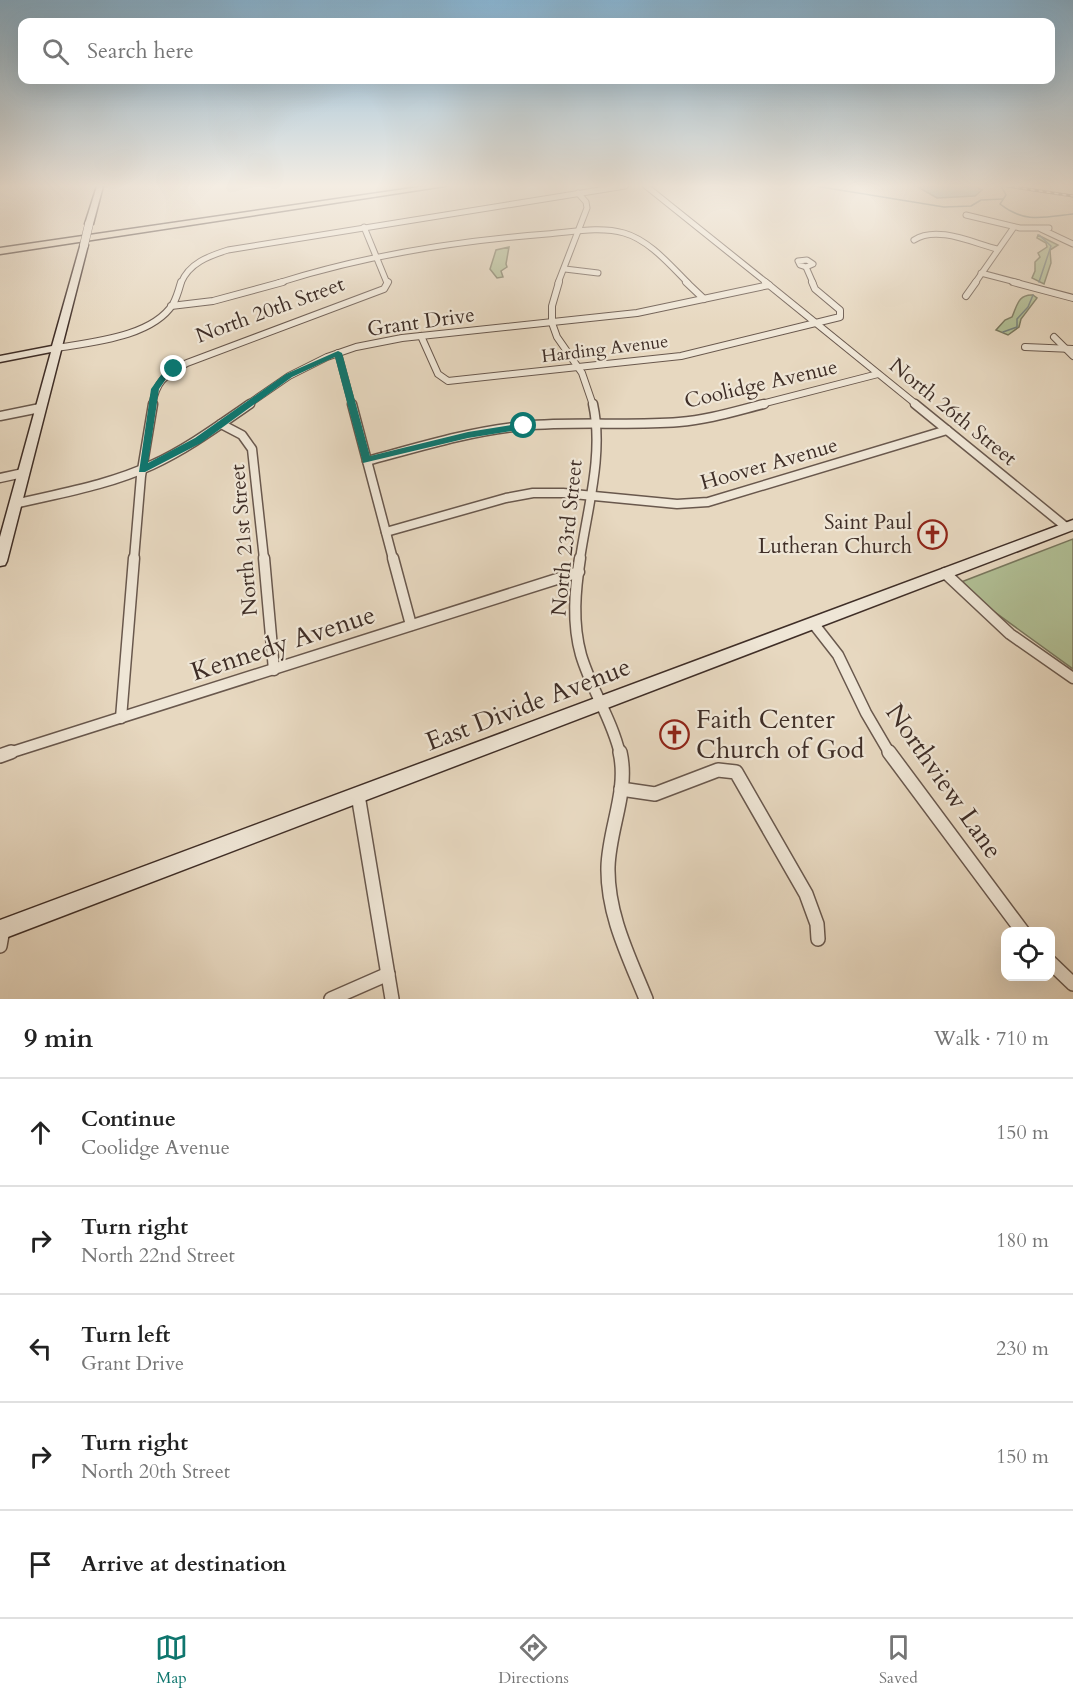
<!DOCTYPE html>
<meta charset="utf-8">
<style>
body{margin:0;font-family:Cardo,serif;background:#f2f2f2;color:#222}
.controls{position:absolute;right:18px;bottom:18px;display:grid;overflow:hidden;border-radius:12px;box-shadow:0 6px 24px #0002}
.controls button{width:54px;height:54px;display:grid;place-items:center;padding:0;border:0;border-bottom:2px solid #e0e0e0;background:#fff;color:#222;font:30px sans-serif}
.stop{position:absolute;width:18px;height:18px;margin:-14px;border:4px solid #0f766e;border-radius:50%;background:#fff}
.stop.end{background:#0f766e;border-color:#fff;box-shadow:0 2px 6px #0008}
.list{margin:0;padding:0;list-style:none}
h2{display:flex;justify-content:space-between;align-items:center;height:78px;margin:0;padding:0 24px;font-size:26px}
h2 small{font-size:20px;font-weight:400;color:#767676}
.list li{display:grid;grid-template-columns:39px 1fr auto;gap:18px;align-items:center;box-sizing:border-box;height:108px;padding:0 24px;border-top:2px solid #e0e0e0}
.list b{display:block;font-size:22px;white-space:nowrap}
.list p{margin:0;font-size:20px;white-space:nowrap;color:#767676}
.list em{font-size:20px;font-style:normal;color:#767676}
.icon{flex:none;width:33px;height:33px;fill:none;stroke:currentColor;stroke-width:2;stroke-linecap:round;stroke-linejoin:round}
.map{position:relative;flex:none;width:1073px;height:999px;overflow:hidden}
.search{position:absolute;background:#fff;box-shadow:0 6px 24px #0002;left:18px;right:18px;top:18px;height:66px;display:flex;align-items:center;gap:15px;box-sizing:border-box;padding:0 21px;border-radius:12px;color:#767676;font-size:22px}
.sheet{height:618px;background:#fff}
nav{display:flex;justify-content:space-around;align-items:center;box-sizing:border-box;height:84px;border-top:2px solid #e0e0e0;background:#fff;font-size:16px;color:#767676}
nav a{display:grid;justify-items:center;gap:3px}
nav .on{color:#0f766e}
.map>svg:first-child{display:block}
.green{fill:#b1c096;stroke:#78775e;stroke-width:1.5}
.water{fill:#98b9b8;stroke:#74817e;stroke-width:1.5}
.lines{fill:none;stroke-linecap:round;stroke-linejoin:round}
.stream{stroke:#74817e;stroke-width:1.5}
.street-far4-casing{stroke:#69584d;stroke-width:7}
.street-far3-casing{stroke:#69584d;stroke-width:8}
.street-far2-casing{stroke:#69584d;stroke-width:11}
.street-far1-casing{stroke:#69584d;stroke-width:13}
.street-casing{stroke:#69584d;stroke-width:16}
.secondary-casing{stroke:#3f2e27;stroke-width:3}
.highway-casing{stroke:#3f2e27;stroke-width:3}
.street-far4{stroke:#efe6d6;stroke-width:5}
.street-far3{stroke:#efe6d6;stroke-width:6}
.street-far2{stroke:#efe6d6;stroke-width:8}
.street-far1{stroke:#efe6d6;stroke-width:10}
.street{stroke:#efe6d6;stroke-width:13}
.secondary{fill:#efe6d6;fill-rule:evenodd}
.highway{fill:#e7d8c0;fill-rule:evenodd}
.rail-casing{stroke:#3f2e27;stroke-width:3}
.rail{stroke:#efe6d6;stroke-width:1.5;stroke-dasharray:4;stroke-linecap:butt}
.secondary-bridge-casing{stroke:#3f2e27;stroke-width:9;stroke-linecap:butt}
.secondary-bridge{stroke:#efe6d6;stroke-width:8}
.route{fill:#0f766e}
.labels{text-anchor:middle;dominant-baseline:central;stroke-width:4.5;stroke-linejoin:round;paint-order:stroke}
.far-street-label{font-size:18px;fill:#3f2e27;stroke:#efe6d6}
.street-label{font-size:21px;fill:#3f2e27;stroke:#efe6d6}
.poi-label{font-size:21px;fill:#3f2e27;stroke:#efe6d6;text-anchor:end}
.near-street-label{font-size:26px;fill:#3f2e27;stroke:#efe6d6}
.near-poi-label{font-size:26px;fill:#3f2e27;stroke:#efe6d6;text-anchor:start}
</style>
<div class="map">
<svg width="1073" height="999" viewBox="0 0 1073 999">
<rect width="100%" height="100%" fill="#e7d8c0"/>
<filter id="stains"><feTurbulence type="fractalNoise" baseFrequency=".00333" numOctaves="4"/><feColorMatrix values="0 0 0 0 .2 0 0 0 0 .09 0 0 0 0 .02 0 0 0 .5 -.17"/></filter>
<radialGradient id="worn" r=".72"><stop offset=".6" stop-color="#630" stop-opacity="0"/><stop offset="1" stop-color="#630" stop-opacity=".3"/></radialGradient>
<g class="green">
<polygon points="1038,235 1058,245 1050,250 1051,263 1044,284 1032,278 1035,271 1035,262 1040,257 1038,253 1047,247 1046,243 1037,238"/>
<polygon points="509,247 506,264 507,267 501,271 503,277 497,278 490,269 496,250"/>
<path d="M1033,295L1037,298L1021,319L1019,327L1008,335L996,330L1005,320L1012,317C1017,306 1018,294 1033,295Z"/>
<polygon points="1073,539 1073,669 956,584"/>
</g>
<polygon class="water" points="916,186 974,186 982,190 975,196 937,198"/>
<g class="lines">
<g class="stream">
<polyline points="815,186 944,207 971,206 981,200 1003,199"/>
<path d="M1001,186L1006,195L1000,204C1025,224 1045,217 1073,214"/>
<polyline points="1039,235 1051,246 1039,282"/>
<polyline points="1003,332 1017,327 1017,319 1028,307 1033,295"/>
</g>
<defs>
<g id="street-far4">
<polyline points="646,186 767,283"/>
<polyline points="966,215 1020,228 1049,228"/>
<polyline points="364,227 387,283"/>
<polyline points="1041,229 1073,244"/>
<path d="M914,240C937,225 973,243 997,249"/>
<polygon points="807,260 813,264 806,267 800,265 798,261"/>
<polyline points="806,267 813,283"/>
<polyline points="565,269 598,273"/>
<polyline points="981,273 1019,283"/>
<path d="M181,283C189,263 209,256 228,250L625,186"/>
<path d="M278,283C366,255 455,241 547,234C572,232 600,226 624,233C649,240 670,265 688,283"/>
<polyline points="558,283 587,208 586,202 578,193"/>
<polyline points="975,283 1014,227"/>
</g>
<g id="street-far3">
<polyline points="559,282 552,306 552,323 557,337 582,373 593,405"/>
<polyline points="686,282 704,299"/>
<polyline points="765,282 769,285"/>
<polyline points="1013,282 1073,298"/>
<polyline points="966,296 976,282"/>
<polyline points="171,306 213,301 283,282"/>
<polyline points="421,336 438,374 448,381 681,356 840,317 840,310 815,289 812,282"/>
<polyline points="1054,337 1073,356"/>
<polyline points="1025,347 1073,349"/>
<path d="M57,348C92,342 152,337 173,304C177,297 179,289 181,282"/>
<polyline points="338,353 352,405"/>
<path d="M152,405C157,379 165,376 187,363L384,289L388,282"/>
<polyline points="247,405 289,376 327,357 356,347 402,338 637,313 769,285 917,405"/>
<polyline points="758,405 878,374"/>
</g>
<g id="street-far2">
<polyline points="352,404 393,559"/>
<polyline points="915,404 1066,527"/>
<polyline points="0,416 40,408"/>
<polyline points="221,424 242,435 252,449 264,559"/>
<path d="M367,461C419,447 470,431 523,426C575,421 627,426 679,422C708,420 736,411 764,404"/>
<polyline points="0,478 23,473"/>
<path d="M15,504C61,493 109,485 152,465C187,449 218,426 250,404"/>
<polyline points="386,532 506,498 533,493 563,493 677,504 708,502 947,430"/>
<polyline points="134,559 141,476 153,404"/>
<path d="M580,559C587,510 604,454 593,404"/>
</g>
<g id="street-far1">
<polyline points="264,558 274,670"/>
<polyline points="393,558 411,625"/>
<path d="M580,558C575,590 572,623 581,655C591,689 612,719 620,754"/>
<polyline points="945,573 1010,634 1073,678"/>
<polyline points="813,623 838,655 866,713 890,754"/>
<polyline points="121,718 134,558"/>
<polyline points="6,754 579,572"/>
</g>
<g id="street">
<path d="M620,752C629,791 609,828 608,867C607,914 629,957 646,999"/>
<polyline points="889,752 1023,932"/>
<polyline points="0,756 11,752"/>
<polyline points="621,789 655,794 718,770 736,772 806,894 817,924 818,939"/>
<polyline points="358,795 392,999"/>
<polyline points="0,946 3,929"/>
<polyline points="1050,962 1073,984"/>
<polyline points="331,999 388,974"/>
</g>
<g id="secondary">
<polygon points="97,186 103,186 93,224 89,226 85,224"/>
<polygon points="81,243 88,245 7,561 5,565 0,566 0,537 51,352 0,362 0,356 52,346"/>
<polygon points="1073,520 1073,530 0,940 0,920"/>
</g>
<polygon id="highway" points="426,186 445,186 0,254 0,248"/>
</defs>
<use href="#street-far4" class="street-far4-casing"/>
<use href="#street-far3" class="street-far3-casing"/>
<use href="#street-far2" class="street-far2-casing"/>
<use href="#street-far1" class="street-far1-casing"/>
<use href="#street" class="street-casing"/>
<use href="#secondary" class="secondary-casing"/>
<use href="#highway" class="highway-casing"/>
<use href="#street-far4" class="street-far4"/>
<use href="#street-far3" class="street-far3"/>
<use href="#street-far2" class="street-far2"/>
<use href="#street-far1" class="street-far1"/>
<use href="#street" class="street"/>
<use href="#secondary" class="secondary"/>
<use href="#highway" class="highway"/>
<defs>
<polyline id="rail" points="1007,186 1073,196"/>
</defs>
<use href="#rail" class="rail-casing"/>
<use href="#rail" class="rail"/>
<defs>
<polyline id="secondary-bridge" points="84,245 89,224"/>
</defs>
<use href="#secondary-bridge" class="secondary-bridge-casing"/>
<use href="#secondary-bridge" class="secondary-bridge"/>
</g>
<linearGradient id="sky" x2="0" y2="1"><stop stop-color="#88b6d5"/><stop offset="0.57" stop-color="#f4ede3"/><stop offset="1" stop-color="#f4ede3" stop-opacity="0"/></linearGradient>
<rect width="1073" height="326" fill="url(#sky)"/>
<polygon class="route" points="338,351 342,353 370,456 468,432 524,423 528,426 524,429 468,438 363,463 335,357 292,377 201,443 145,472 139,472 151,389 161,375 171,367 177,369 166,379 159,389 148,463 195,438 286,374"/>
<defs>
<symbol id="church-ring" viewBox="-11 -11 22 22"><circle r="9.5" fill="#efe6d6" stroke="#8f2418" stroke-width="1.5"/><path d="M-1.2-6h2.4v3.5h3.3v2.4h-3.3V6h-2.4V-.1h-3.3v-2.4h3.3Z" fill="#8f2418"/></symbol>
</defs>
<g fill-rule="evenodd">
<use href="#church-ring" x="916" y="518" width="33" height="33"/>
<use href="#church-ring" x="658" y="718" width="33" height="33"/>
</g>
<g class="labels">
<g class="far-street-label">
<text transform="translate(605 349) rotate(-7)">Harding Avenue</text>
</g>
<g class="street-label">
<text transform="translate(270 310) rotate(-20)">North 20th Street</text>
<text transform="translate(421 322) rotate(-8)">Grant Drive</text>
<text transform="translate(761 384) rotate(-13)">Coolidge Avenue</text>
<text transform="translate(953 412) rotate(39)">North 26th Street</text>
<text transform="translate(769 464) rotate(-16)">Hoover Avenue</text>
<text transform="translate(567 538) rotate(-84)">North 23rd Street</text>
<text transform="translate(244 540) rotate(-95)">North 21st Street</text>
</g>
<g class="poi-label">
<text x="912" y="522">Saint Paul<tspan x="912" dy="24">Lutheran Church</tspan></text>
</g>
<g class="near-street-label">
<text transform="translate(283 643) rotate(-18)">Kennedy Avenue</text>
<text transform="translate(528 704) rotate(-21)">East Divide Avenue</text>
<text transform="translate(944 781) rotate(55)">Northview Lane</text>
</g>
<g class="near-poi-label">
<text x="696" y="719">Faith Center<tspan x="696" dy="30">Church of God</tspan></text>
</g>
</g>
<rect width="100%" height="100%" filter="url(#stains)"/>
<rect width="100%" height="100%" fill="url(#worn)"/>
</svg>
<div class="controls">
<button><svg class="icon" aria-label="locate" viewBox="0 0 24 24"><circle cx="12" cy="12" r="6"/><path d="M12 2v4M12 18v4M2 12h4M18 12h4"/></svg></button>
</div>
<div class="stop" style="left:524px;top:426px"></div>
<div class="stop end" style="left:174px;top:369px"></div>
<div class="search"><svg class="icon" aria-label="search" viewBox="0 0 24 24"><circle cx="10" cy="10" r="6"/><path d="M15 15l6 6"/></svg>Search here</div>
</div>
<section class="sheet">
<h2>9 min<small>Walk · 710 m</small></h2>
<ul class="list">
<li><svg class="icon" aria-label="ahead" viewBox="0 0 24 24"><path d="M12 20V5M6 11l6-6 6 6"/></svg><div><b>Continue</b><p>Coolidge Avenue</p></div><em>150 m</em></li>
<li><svg class="icon" aria-label="right" viewBox="0 0 24 24"><path d="M7 20v-9h11M14 6l5 5-5 5"/></svg><div><b>Turn right</b><p>North 22nd Street</p></div><em>180 m</em></li>
<li><svg class="icon" aria-label="left" viewBox="0 0 24 24"><path d="M17 20v-9H6M10 6l-5 5 5 5"/></svg><div><b>Turn left</b><p>Grant Drive</p></div><em>230 m</em></li>
<li><svg class="icon" aria-label="right" viewBox="0 0 24 24"><path d="M7 20v-9h11M14 6l5 5-5 5"/></svg><div><b>Turn right</b><p>North 20th Street</p></div><em>150 m</em></li>
<li><svg class="icon" aria-label="arrive" viewBox="0 0 24 24"><path d="M6 21V4h12l-3 4 3 4H6"/></svg><div><b>Arrive at destination</b></div></li>
</ul>
</section>
<nav>
<a class="on"><svg class="icon" aria-label="map" viewBox="0 0 24 24"><path d="M3 6l6-2 6 2 6-2v14l-6 2-6-2-6 2zM9 4v14M15 6v14"/></svg>Map</a>
<a><svg class="icon" aria-label="directions" viewBox="0 0 24 24"><path d="M12 3l9 9-9 9-9-9zM9 14v-3h6M13 9l2 2-2 2"/></svg>Directions</a>
<a><svg class="icon" aria-label="saved" viewBox="0 0 24 24"><path d="M7 4h10v16l-5-4-5 4z"/></svg>Saved</a>
</nav>
